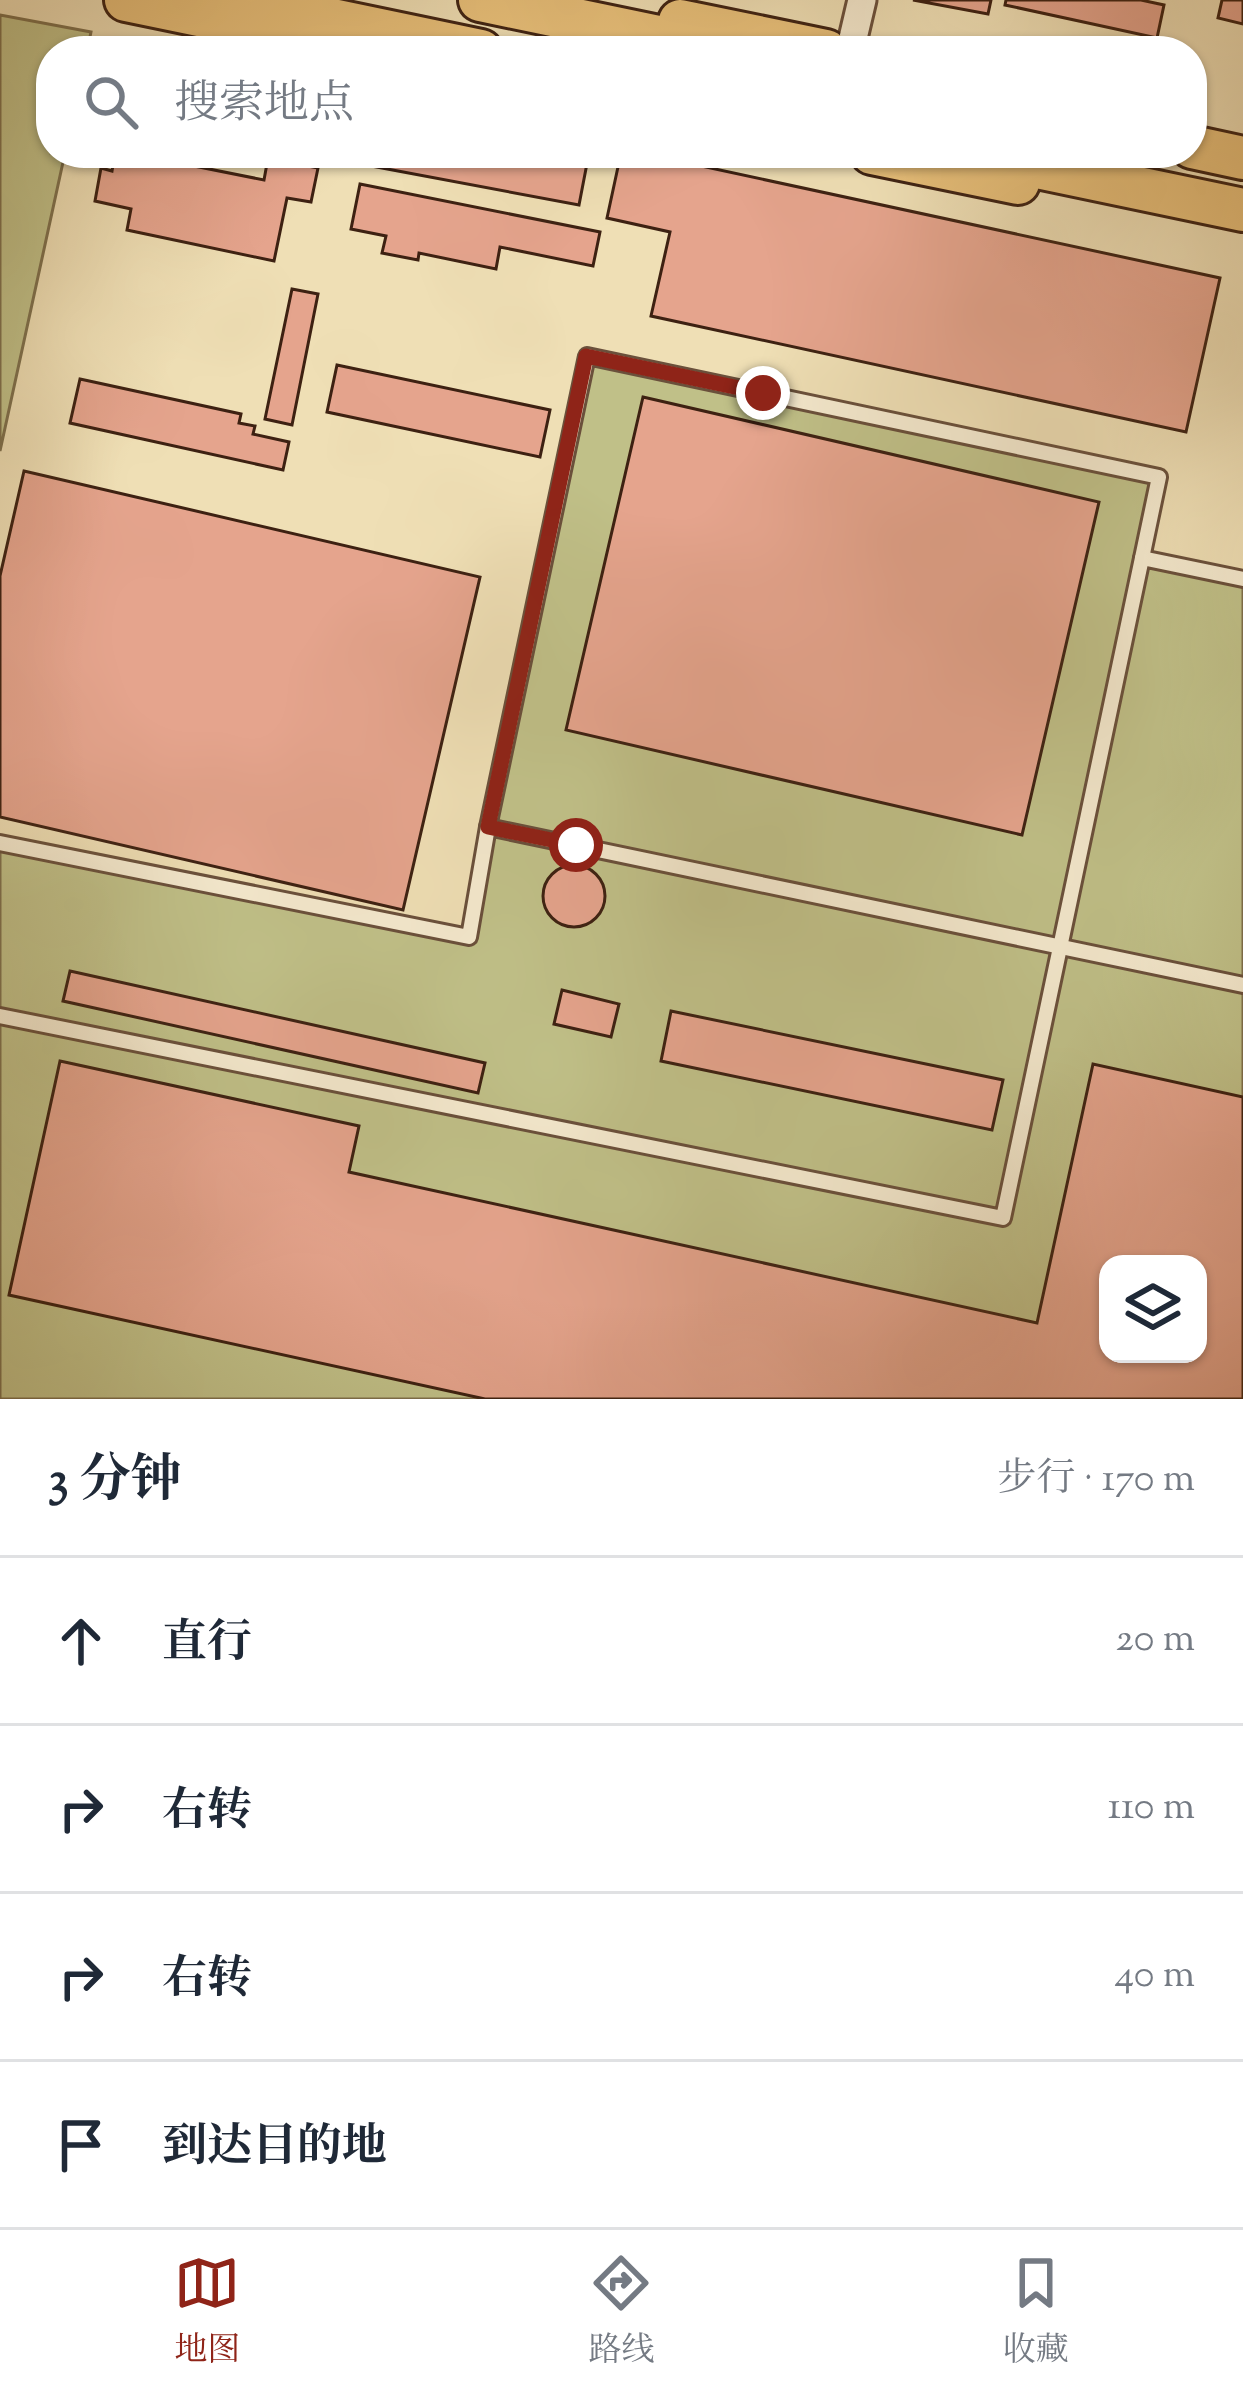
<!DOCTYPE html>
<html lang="zh">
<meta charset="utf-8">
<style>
body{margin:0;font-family:"Sorts Mill Goudy","Noto Serif SC",serif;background:#f6f6f7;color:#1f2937}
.controls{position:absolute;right:36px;bottom:36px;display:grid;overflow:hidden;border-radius:24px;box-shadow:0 3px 9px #0004}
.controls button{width:108px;height:108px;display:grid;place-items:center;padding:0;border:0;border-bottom:3px solid #e0e1e3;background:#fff;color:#1f2937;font:60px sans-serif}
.stop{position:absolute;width:36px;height:36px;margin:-27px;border:9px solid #8f2418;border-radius:50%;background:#fff}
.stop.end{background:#8f2418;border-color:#fff;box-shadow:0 3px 12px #0008}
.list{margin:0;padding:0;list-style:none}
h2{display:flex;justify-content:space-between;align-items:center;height:156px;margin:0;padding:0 48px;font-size:51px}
h2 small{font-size:39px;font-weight:400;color:#747a83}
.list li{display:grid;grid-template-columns:78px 1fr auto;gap:36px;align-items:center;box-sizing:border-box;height:168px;padding:0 48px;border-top:3px solid #e0e1e3}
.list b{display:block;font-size:45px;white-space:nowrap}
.list em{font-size:39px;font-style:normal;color:#747a83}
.icon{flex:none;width:66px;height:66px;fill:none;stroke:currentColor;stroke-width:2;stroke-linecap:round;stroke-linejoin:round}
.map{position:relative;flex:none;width:1243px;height:1399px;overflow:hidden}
.search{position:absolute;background:#fff;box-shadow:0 3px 9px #0004;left:36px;right:36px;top:36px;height:132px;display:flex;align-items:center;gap:30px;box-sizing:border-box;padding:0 42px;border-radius:48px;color:#747a83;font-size:45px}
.sheet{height:828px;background:#fff}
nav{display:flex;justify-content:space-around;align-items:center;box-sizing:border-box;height:168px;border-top:3px solid #e0e1e3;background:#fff;font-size:33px;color:#747a83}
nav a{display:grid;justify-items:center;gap:6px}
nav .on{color:#8f2418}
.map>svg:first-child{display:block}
.green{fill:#c0c088;stroke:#7e704d;stroke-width:3;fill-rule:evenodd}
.building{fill:#e5a48d;stroke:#3d2112;stroke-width:3;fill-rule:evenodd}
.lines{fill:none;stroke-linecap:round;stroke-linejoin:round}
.service-casing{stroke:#6a503b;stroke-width:20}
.minor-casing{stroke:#6a503b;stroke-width:33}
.primary-casing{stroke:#3d2112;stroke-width:48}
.trunk-casing{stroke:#3d2112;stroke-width:48}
.service{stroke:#f5eacf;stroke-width:14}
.minor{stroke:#f5eacf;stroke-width:27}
.primary{stroke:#e8c07a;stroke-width:42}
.trunk{stroke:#e8c07a;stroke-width:42}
.route{stroke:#8f2418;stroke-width:15}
</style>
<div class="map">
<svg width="1243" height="1399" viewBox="0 0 1243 1399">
<rect width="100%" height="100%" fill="#efdfb5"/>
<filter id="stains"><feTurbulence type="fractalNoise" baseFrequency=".00167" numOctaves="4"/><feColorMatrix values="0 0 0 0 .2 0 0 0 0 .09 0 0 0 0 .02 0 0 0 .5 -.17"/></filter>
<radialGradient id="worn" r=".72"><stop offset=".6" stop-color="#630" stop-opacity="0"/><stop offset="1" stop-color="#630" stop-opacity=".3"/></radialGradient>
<g class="green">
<polygon points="0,15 91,32 87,51 51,51 51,153 65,153 0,451"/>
<path d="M587,356L1159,477L1142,558L1243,579V1399H0V843L469,937ZM1108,1264H1198V1354H1108Z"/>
</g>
<g class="building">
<polygon points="913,0 991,0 988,14"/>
<polygon points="1006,0 1141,0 1164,5 1157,38 1005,5"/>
<polygon points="1222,0 1243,0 1243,24 1218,18"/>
<polygon points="115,153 129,153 264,180 268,158 318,168 311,202 287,198 274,261 127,230 131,209 95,201 101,168 112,171"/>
<polygon points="368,153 589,153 579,205 366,165"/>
<polygon points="621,153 641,153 1220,278 1186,432 651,316 670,232 607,218"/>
<polygon points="360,184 600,232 593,266 500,247 496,269 419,253 418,260 382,253 386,236 351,229"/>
<polygon points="292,289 318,294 292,425 265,419"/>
<polygon points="337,365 550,410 540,457 327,412"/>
<polygon points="80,379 241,414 239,423 255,426 253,434 289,442 283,470 70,423"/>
<polygon points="643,397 1099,502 1022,835 566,730"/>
<polygon points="24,471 480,577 403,910 0,817 0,576"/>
<circle cx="574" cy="896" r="31"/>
<polygon points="70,971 485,1063 478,1093 63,1001"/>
<polygon points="562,990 619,1004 611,1037 554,1024"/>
<polygon points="671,1011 1003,1080 992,1130 661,1061"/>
<path d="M60,1061L359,1126L349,1172L1037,1323L1093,1064L1243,1097V1399H485L9,1295ZM1108,1264H1198V1354H1108Z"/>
</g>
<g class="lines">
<defs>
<g id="service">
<polyline points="488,827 587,356 1159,477 1142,558"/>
<polyline points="0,843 469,937 488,827 1243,985"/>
<polyline points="0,1016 1003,1218 1142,558 1243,579"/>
</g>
<polyline id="minor" points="850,51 862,0"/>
<g id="primary">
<polyline points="126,0 374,51"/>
<polyline points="680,21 826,51"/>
<polyline points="872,153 1018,183"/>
</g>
<g id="trunk">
<polyline points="236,0 481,51"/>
<polyline points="480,0 726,51"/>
<polyline points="1192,147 1243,158"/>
<polyline points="970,153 1243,210"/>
</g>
</defs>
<use href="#service" class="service-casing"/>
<use href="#minor" class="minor-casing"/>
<use href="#primary" class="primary-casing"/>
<use href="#trunk" class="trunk-casing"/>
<use href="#service" class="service"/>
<use href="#minor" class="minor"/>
<use href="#primary" class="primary"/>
<use href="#trunk" class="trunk"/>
</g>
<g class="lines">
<polyline class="route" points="576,845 488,827 586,356 763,393"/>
</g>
<rect width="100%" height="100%" filter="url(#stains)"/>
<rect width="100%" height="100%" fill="url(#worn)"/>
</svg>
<div class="controls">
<button><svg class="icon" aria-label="layers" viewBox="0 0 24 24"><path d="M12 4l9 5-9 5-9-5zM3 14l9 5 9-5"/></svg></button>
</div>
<div class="stop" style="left:576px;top:845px"></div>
<div class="stop end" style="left:763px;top:393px"></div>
<div class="search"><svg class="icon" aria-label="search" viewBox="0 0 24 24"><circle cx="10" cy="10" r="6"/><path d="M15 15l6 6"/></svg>搜索地点</div>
</div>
<section class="sheet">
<h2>3 分钟<small>步行 · 170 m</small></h2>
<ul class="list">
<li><svg class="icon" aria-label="ahead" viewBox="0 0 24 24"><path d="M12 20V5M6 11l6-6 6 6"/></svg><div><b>直行</b></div><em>20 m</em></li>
<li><svg class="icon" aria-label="right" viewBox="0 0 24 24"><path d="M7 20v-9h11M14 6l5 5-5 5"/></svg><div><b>右转</b></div><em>110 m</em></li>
<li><svg class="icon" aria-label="right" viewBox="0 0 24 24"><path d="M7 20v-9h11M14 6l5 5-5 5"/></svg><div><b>右转</b></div><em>40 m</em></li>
<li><svg class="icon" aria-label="arrive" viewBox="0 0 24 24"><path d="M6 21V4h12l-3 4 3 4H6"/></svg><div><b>到达目的地</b></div></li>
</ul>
</section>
<nav>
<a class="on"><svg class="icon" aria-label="map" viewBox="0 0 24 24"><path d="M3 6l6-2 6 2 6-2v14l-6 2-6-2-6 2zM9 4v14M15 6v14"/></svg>地图</a>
<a><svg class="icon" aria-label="directions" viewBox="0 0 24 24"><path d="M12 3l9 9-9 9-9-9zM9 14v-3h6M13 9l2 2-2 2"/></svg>路线</a>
<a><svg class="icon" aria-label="saved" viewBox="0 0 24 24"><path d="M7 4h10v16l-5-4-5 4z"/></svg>收藏</a>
</nav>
